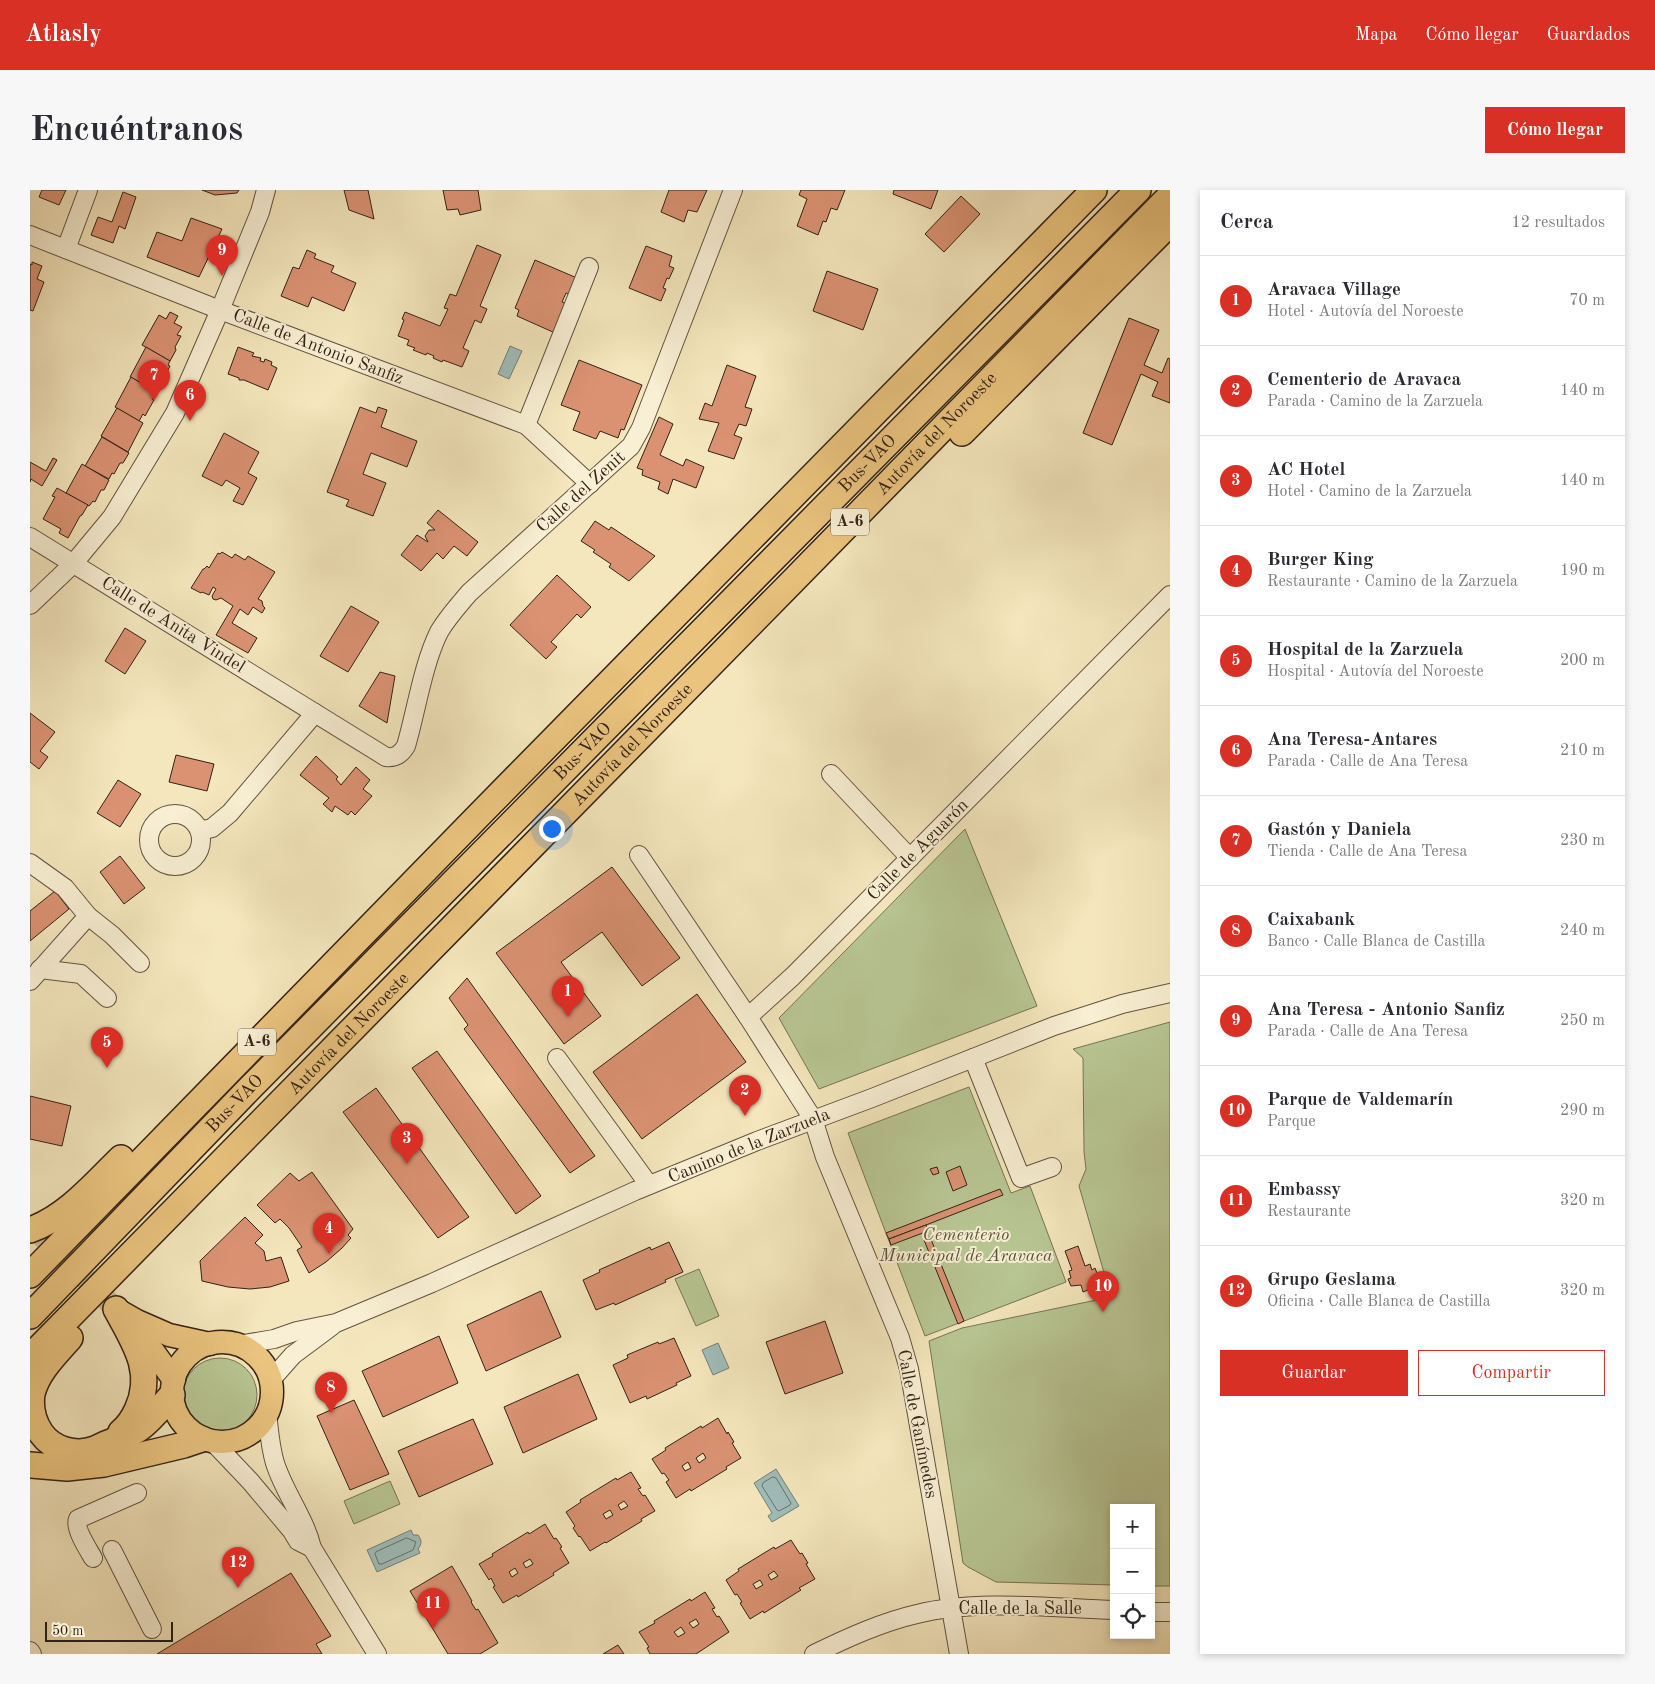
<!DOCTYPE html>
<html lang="es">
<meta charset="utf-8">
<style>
body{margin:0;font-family:"Old Standard TT",serif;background:#f7f7f7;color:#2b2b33}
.controls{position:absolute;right:15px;bottom:15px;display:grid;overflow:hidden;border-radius:0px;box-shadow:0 2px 8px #0003}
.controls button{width:45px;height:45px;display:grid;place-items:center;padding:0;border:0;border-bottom:1px solid #e1e1e2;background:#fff;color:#2b2b33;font:25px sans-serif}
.scale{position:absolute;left:15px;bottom:12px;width:128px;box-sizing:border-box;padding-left:5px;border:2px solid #332216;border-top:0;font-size:14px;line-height:18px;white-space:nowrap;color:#332216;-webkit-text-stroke:4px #f8efd4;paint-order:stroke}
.you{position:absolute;left:521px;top:638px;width:18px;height:18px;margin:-12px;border:4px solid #fff;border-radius:50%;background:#1a73e8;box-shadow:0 0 0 8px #1a73e833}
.badge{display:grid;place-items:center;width:32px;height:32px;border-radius:50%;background:#d93025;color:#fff;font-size:16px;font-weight:700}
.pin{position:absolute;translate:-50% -41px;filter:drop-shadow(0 1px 2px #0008)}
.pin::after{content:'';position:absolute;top:26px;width:18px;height:15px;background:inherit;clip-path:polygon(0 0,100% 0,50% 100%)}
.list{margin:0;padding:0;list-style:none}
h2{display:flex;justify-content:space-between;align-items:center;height:65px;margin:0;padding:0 20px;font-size:21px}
h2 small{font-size:16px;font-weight:400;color:#7c7c81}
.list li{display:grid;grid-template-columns:32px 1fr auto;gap:15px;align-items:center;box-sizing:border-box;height:90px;padding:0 20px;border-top:1px solid #e1e1e2}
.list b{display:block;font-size:19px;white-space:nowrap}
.list p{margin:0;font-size:16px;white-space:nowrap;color:#7c7c81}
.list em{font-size:16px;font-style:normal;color:#7c7c81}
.actions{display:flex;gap:10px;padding:15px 20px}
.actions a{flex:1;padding:11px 0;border:1px solid #d93025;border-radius:0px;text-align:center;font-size:18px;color:#d93025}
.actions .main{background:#d93025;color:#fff}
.icon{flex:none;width:28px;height:28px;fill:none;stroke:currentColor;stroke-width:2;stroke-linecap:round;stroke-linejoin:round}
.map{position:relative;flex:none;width:1140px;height:1464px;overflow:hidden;border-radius:0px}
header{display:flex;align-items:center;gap:30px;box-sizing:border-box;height:70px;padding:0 25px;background:#d93025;color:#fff}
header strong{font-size:24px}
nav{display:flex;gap:28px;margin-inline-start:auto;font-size:18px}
.intro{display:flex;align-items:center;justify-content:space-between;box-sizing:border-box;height:120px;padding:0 30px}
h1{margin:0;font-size:35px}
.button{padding:12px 22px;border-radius:0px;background:#d93025;color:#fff;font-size:18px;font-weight:700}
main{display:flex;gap:30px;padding:0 30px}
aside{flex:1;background:#fff;border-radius:0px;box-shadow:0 2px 8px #0003}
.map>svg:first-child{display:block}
.green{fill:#b8c694;stroke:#767455}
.water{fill:#9fbdba;stroke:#747f78}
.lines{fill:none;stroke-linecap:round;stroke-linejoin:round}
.shore{stroke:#697068;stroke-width:1}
.building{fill:#da9273;stroke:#332216;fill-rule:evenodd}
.major-tunnel{stroke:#cdbf9c;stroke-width:22;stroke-dasharray:22 11;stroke-linecap:butt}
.minor-casing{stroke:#635340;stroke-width:20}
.major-casing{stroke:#332216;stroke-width:25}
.highway-casing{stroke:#332216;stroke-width:28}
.minor{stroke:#f8efd4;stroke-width:18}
.major{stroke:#eac37e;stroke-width:22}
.highway{stroke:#eac37e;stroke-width:25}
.labels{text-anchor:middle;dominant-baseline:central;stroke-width:4;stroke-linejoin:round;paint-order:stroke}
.shield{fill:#f8efd4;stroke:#6e604f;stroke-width:1}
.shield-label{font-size:16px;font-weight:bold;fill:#332216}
.street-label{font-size:18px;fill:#332216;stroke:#f8efd4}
.park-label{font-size:18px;font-style:italic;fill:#5b533c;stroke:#f8efd4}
</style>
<header>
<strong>Atlasly</strong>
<nav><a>Mapa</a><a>Cómo llegar</a><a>Guardados</a></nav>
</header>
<div class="intro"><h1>Encuéntranos</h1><a class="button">Cómo llegar</a></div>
<main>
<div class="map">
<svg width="1140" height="1464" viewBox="0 0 1140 1464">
<rect width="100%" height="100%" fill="#f4e6bd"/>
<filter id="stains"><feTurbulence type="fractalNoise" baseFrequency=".004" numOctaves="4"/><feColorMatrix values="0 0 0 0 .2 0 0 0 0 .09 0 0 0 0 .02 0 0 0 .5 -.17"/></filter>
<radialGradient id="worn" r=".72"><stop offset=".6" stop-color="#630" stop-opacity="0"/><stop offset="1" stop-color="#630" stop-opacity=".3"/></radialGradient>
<g class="green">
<polygon points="935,639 1007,816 789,899 749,828"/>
<polygon points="1140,832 1140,1396 1121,1396 1121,1318 1084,1318 1084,1395 966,1392 938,1377 933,1373 899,1151 932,1138 1081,1107 1049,996 1056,979 1054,962 1053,868 1043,859"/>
<polygon points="939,897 981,1003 1000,996 1036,1092 895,1146 818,943"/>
<polygon points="669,1079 689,1126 666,1136 645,1089"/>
<circle cx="190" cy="1205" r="37"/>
<polygon points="360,1291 370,1314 324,1334 314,1311"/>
</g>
<g class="water">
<polygon points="480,156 492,161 479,189 468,184"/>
<polygon points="688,1153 699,1178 683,1185 672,1160"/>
<polygon points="746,1279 769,1316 742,1332 738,1326 742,1323 724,1293"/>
<path d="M381,1340L383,1345H388C392,1350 392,1354 388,1359L390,1363L347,1382L337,1360Z"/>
</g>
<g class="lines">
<g class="shore">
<polygon points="743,1287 746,1288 761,1313 760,1315 749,1321 747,1320 732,1296 733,1293"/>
<polygon points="377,1348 386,1352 383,1360 352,1374 349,1374 345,1364 346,1362"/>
</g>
</g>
<g class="building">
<polygon points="12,0 36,0 29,15 9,7"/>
<polygon points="172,0 209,0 207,3 185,5"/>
<polygon points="314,0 338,0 344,29 319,20"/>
<polygon points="413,0 448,0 451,20 430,25 428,19 417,20"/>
<polygon points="639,0 677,0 667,22 658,20 654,32 631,22"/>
<polygon points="771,0 815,0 807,20 801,18 796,32 793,31 788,45 767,36 777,9 769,5"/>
<polygon points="864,0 908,0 901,19 863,4"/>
<polygon points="93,2 106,7 95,39 89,36 83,53 61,45 68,27 82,32"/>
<polygon points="931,6 950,24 914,62 895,44"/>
<polygon points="161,28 192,39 169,87 117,67 127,42 152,51"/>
<polygon points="447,55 471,65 450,116 457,119 451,133 445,130 433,158 439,161 432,177 413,170 412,172 403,168 404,166 397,163 396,165 383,160 385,158 377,155 379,150 368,146 374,130 372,129 375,122 410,136 418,119 414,118 420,104 426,106"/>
<polygon points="616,56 642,66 639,76 644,78 639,89 637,88 633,98 636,99 631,111 599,98"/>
<polygon points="277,60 286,64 284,68 304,76 301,82 326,93 314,121 282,107 278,117 251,106 263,77 269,79"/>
<polygon points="505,70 547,88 540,105 536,103 532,112 537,114 525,143 487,126 489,120 485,118"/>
<polygon points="2,72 12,76 7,89 14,92 3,121 0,120 0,74 2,75"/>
<polygon points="797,81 848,99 833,140 783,121"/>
<polygon points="140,122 148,126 144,133 152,137 147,145 151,146 145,157 146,160 140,171 112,155 129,125 136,129"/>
<polygon points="1099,128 1129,140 1114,175 1132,183 1138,168 1140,169 1140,213 1122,206 1128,192 1111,184 1082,255 1053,243"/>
<polygon points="116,157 140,171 138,175 140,176 133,189 134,191 128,202 100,187"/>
<polygon points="208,157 224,163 222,166 231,168 230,171 234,172 235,169 242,172 241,175 247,178 238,200 214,190 209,190 209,188 198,184"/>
<polygon points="549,170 612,195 594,240 591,239 588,248 570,241 566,249 543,240 550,222 531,215"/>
<polygon points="697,175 726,186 715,217 722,219 716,236 709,234 704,245 712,248 704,269 678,261 689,233 669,229 675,213 682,216"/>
<polygon points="101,187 126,202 122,209 124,210 115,226 113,224 109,231 85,217"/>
<polygon points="330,217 346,223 348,217 357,220 351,237 387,251 377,277 341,263 333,284 356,293 343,326 316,316 319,310 297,302"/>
<polygon points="87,218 113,233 98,262 71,246"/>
<polygon points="629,227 643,234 630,265 653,276 656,269 674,277 666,298 643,289 638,304 628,299 630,292 612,285 613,280 607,278"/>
<polygon points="194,243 229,262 218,283 227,288 213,315 203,311 210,298 196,290 192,296 172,286"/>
<polygon points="72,247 99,263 93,273 90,273 84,284 82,283 79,289 55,276"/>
<polygon points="23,268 27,270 12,296 1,289 0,292 0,272 16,281"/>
<polygon points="52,274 79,290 74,300 71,300 65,312 63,311 59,316 36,303"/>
<polygon points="27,298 58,315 52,325 50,326 38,348 29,343 31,339 13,329 25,307 22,306"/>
<polygon points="408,320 448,352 437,366 424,356 413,369 407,363 391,381 371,365 387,345 398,352 395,346 399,340 405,340 397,333"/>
<polygon points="565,331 579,340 581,337 625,366 599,391 579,377 581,374 563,362 565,360 551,351"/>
<polygon points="192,362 202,368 205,364 215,370 218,366 245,382 228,409 232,411 233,416 235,418 232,423 223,417 218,425 210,419 202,433 227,448 218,463 186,445 203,416 191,408 186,410 183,409 182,406 186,399 183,397 179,405 172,402 171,403 161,398 173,379 174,379 177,376 179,378 188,363 190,364"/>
<polygon points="527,385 561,417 551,428 547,424 521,452 527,457 516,469 480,435"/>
<polygon points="321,416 349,432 318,482 290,466"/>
<polygon points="95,438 116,451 95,484 75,471"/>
<polygon points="350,482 365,486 357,533 329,516"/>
<polygon points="0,523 25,542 10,561 18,567 9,579 0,572"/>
<polygon points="146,565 184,574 177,601 139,592"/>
<polygon points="286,566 308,587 306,589 311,595 326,577 340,590 333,599 342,606 325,625 321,621 318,625 305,616 302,622 293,614 299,608 270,585"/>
<polygon points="88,590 111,604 90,637 67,623"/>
<polygon points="90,666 115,698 94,714 70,682"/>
<polygon points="582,677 650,768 612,796 572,742 531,772 571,826 534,854 466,763"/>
<polygon points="25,701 39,719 0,751 0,721"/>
<polygon points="437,788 565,966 540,983 434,839 438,835 419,808"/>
<polygon points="667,804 716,872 612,949 563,882"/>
<polygon points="407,861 511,1006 486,1024 382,878"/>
<polygon points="346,898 439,1027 408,1048 313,922"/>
<polygon points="0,906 41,916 32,956 0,949"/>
<polygon points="930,976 937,995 923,1001 916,982"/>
<polygon points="907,977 909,983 903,985 900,979"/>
<polygon points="282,982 323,1039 318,1045 321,1048 312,1058 296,1072 279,1083 267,1060 272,1057 259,1038 250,1029 245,1033 227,1015 260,983 269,991"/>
<polygon points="970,999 973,1005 896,1035 859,1049 856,1043"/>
<polygon points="215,1027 233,1045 225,1053 234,1061 236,1071 251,1067 259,1091 240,1097 220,1099 198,1097 172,1091 170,1071"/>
<polygon points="896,1035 898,1041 861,1055 859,1049"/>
<polygon points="900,1047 934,1131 928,1134 894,1050"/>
<polygon points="639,1052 653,1082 635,1090 636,1092 585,1115 584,1113 566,1120 553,1090 570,1082 569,1080 620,1057 621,1060"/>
<polygon points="1048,1056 1055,1076 1060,1074 1062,1080 1065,1078 1068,1086 1060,1090 1063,1098 1053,1102 1051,1095 1041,1096 1038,1089 1041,1088 1039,1081 1042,1080 1035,1061"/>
<polygon points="511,1101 531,1147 456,1181 437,1135"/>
<polygon points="795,1131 813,1183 755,1204 736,1152"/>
<polygon points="409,1146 428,1193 353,1227 332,1181"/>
<polygon points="644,1148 661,1186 646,1193 647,1195 617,1209 616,1206 600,1213 583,1175 598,1168 597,1165 628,1152 629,1154"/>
<polygon points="548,1184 567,1229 493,1263 474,1217"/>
<polygon points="324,1210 359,1284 320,1300 287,1226"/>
<path d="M688,1228L697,1244L698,1242L704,1252L702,1253L711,1268L696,1277L697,1279L661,1301L660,1299L646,1308L636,1292L639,1290L634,1283L632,1284L622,1269L636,1260L635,1258L671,1236L672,1238ZM673,1263L676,1268L669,1273L666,1268ZM658,1272L661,1278L655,1281L652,1276Z"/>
<polygon points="443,1229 463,1274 389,1307 368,1261"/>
<path d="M601,1282L611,1298L608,1299L613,1306L615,1305L625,1321L611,1329L612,1331L576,1353L575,1352L560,1361L550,1346L549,1347L543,1338L545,1336L536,1322L551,1312L550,1310L586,1288L587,1290ZM594,1311L598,1316L591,1320L588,1315ZM580,1320L583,1325L576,1329L573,1324Z"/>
<path d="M515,1334L524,1349L526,1348L532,1357L530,1358L539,1373L523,1383L524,1385L488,1407L487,1405L473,1413L463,1397L465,1396L461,1388L459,1390L449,1374L463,1366L462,1364L498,1342L499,1344ZM500,1369L503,1374L496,1378L493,1373ZM485,1378L488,1383L482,1387L479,1382Z"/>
<path d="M761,1350L770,1364L772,1363L778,1373L776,1374L785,1389L769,1398L771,1400L734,1423L733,1421L720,1429L710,1413L712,1412L707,1404L705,1405L696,1390L709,1381L708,1379L744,1357L745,1359ZM744,1381L748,1386L741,1390L738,1385ZM730,1390L733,1395L726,1399L723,1394Z"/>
<polygon points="422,1376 442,1411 441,1412 446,1420 448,1419 468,1453 450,1464 418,1464 380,1401"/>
<polygon points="261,1383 301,1446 286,1454 292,1464 127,1464"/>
<path d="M675,1402L685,1418L682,1419L687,1427L689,1426L699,1442L666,1464H620L617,1458L619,1457L609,1442L625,1433L624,1431L660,1409L661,1411ZM666,1429L669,1434L663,1438L659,1433ZM651,1437L655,1443L648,1447L644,1442Z"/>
<polygon points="588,1455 594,1464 573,1464"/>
</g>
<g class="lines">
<polyline class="major-tunnel" points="0,1034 86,1119"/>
<defs>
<g id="minor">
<polyline points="0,45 190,120 496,235 560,294"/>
<polyline points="36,59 58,0"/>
<polyline points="496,235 559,77"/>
<path d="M0,347L356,567C366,568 371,564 376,556C386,522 393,474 409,442C417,428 429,415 439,403L601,256L611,238L703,0"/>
<polyline points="0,415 43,374 82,327 145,223 190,120 230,22 236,0"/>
<polyline points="801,584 880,668"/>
<circle cx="145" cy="650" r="26"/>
<polyline points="170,641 182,638 200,623 285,523"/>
<polyline points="609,665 718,827"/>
<polyline points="0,673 35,698 58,726 0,791"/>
<polyline points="58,726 82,745 110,773"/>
<polyline points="10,779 51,784 77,808"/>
<polyline points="527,868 619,995"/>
<polyline points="943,868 991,988 1022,977"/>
<polyline points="208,1155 244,1149 267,1141 306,1133 402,1093 605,1001 727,951 842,908 1024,836 1092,814 1140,803"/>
<polyline points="240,1191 263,1165 302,1136"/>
<path d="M237,1223C239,1239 240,1257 245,1273C254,1302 275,1328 282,1358L347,1464"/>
<polyline points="182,1251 220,1291 262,1341 268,1351 282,1358"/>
<polyline points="82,1360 122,1439"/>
<path d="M63,1368C58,1359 44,1338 48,1329L107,1303"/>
<polyline points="1121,1422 1140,1422"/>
<polyline points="0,1461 2,1464"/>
<path d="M784,1464C817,1448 852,1432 887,1424C947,1409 1022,1418 1084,1420"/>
<polyline points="929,1464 879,1179 870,1148 795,967 783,929 718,827 763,786 1140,405"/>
</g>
<g id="major">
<polyline points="86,1119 107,1131 139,1145 180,1154"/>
<polyline points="100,1135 123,1161 144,1190"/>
<circle cx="192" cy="1202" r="50"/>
</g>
<g id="highway">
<polyline points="932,243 1140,33"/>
<path d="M0,1040C37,1027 64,994 91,968"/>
<polyline points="0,1085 454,620 1064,0"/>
<path d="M86,1119C104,1152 125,1182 107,1220C103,1229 98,1236 91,1242"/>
<path id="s1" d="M0,1126L221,897L1108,0"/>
<path d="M40,1148C26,1164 7,1182 2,1204C0,1218 3,1231 11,1243C23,1260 46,1266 65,1259C71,1256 77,1253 83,1251C92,1247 102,1244 110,1238C122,1229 132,1216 142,1205"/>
<path id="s2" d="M0,1167C382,782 760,393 1140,6"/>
<polyline points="0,1275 37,1278 74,1274 154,1255 172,1249"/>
</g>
</defs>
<use href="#minor" class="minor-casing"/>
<use href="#major" class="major-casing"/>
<use href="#highway" class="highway-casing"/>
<use href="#minor" class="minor"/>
<use href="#major" class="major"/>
<use href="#highway" class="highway"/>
</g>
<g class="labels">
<g class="shield">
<rect x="801" y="318.5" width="38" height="27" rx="4"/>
<rect x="208" y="838.5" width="38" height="27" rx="4"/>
</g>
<g class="shield-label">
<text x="820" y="332">A-6</text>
<text x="227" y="852">A-6</text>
</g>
<g class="street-label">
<text transform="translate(288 157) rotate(21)">Calle de Antonio Sanfiz</text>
<text stroke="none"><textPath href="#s2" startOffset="1294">Autovía del Noroeste</textPath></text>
<text stroke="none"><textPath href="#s1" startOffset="1195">Bus-VAO</textPath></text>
<text transform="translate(551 302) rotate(-42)">Calle del Zenit</text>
<text transform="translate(143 435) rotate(32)">Calle de Anita Vindel</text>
<text stroke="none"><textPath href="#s2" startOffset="859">Autovía del Noroeste</textPath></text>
<text stroke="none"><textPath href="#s1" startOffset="790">Bus-VAO</textPath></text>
<text transform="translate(888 660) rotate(-45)">Calle de Aguarón</text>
<text stroke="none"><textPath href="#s2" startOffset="454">Autovía del Noroeste</textPath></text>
<text stroke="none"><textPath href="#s1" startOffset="295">Bus-VAO</textPath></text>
<text transform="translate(719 956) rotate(-22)">Camino de la Zarzuela</text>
<text transform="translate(887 1234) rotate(79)">Calle de Ganímedes</text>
<text x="990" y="1419">Calle de la Salle</text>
</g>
<g class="park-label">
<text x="936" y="1045">Cementerio<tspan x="936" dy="21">Municipal de Aravaca</tspan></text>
</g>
</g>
<rect width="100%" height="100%" filter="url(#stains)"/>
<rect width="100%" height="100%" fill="url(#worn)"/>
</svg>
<div class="controls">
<button>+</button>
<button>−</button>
<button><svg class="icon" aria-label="locate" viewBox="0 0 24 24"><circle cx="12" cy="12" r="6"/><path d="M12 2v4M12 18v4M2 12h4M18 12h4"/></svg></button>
</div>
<div class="scale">50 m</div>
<div class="you"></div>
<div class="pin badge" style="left:538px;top:827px">1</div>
<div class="pin badge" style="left:715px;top:926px">2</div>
<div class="pin badge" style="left:377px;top:974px">3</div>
<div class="pin badge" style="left:299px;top:1064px">4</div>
<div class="pin badge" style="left:77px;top:878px">5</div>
<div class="pin badge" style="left:160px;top:231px">6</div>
<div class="pin badge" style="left:124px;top:211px">7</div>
<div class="pin badge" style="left:301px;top:1223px">8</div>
<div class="pin badge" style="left:192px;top:86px">9</div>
<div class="pin badge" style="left:1073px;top:1122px">10</div>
<div class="pin badge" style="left:403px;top:1439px">11</div>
<div class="pin badge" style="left:208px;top:1398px">12</div>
</div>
<aside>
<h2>Cerca<small>12 resultados</small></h2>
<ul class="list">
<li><span class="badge">1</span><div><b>Aravaca Village</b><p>Hotel · Autovía del Noroeste</p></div><em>70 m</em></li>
<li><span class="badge">2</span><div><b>Cementerio de Aravaca</b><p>Parada · Camino de la Zarzuela</p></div><em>140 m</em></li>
<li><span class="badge">3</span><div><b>AC Hotel</b><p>Hotel · Camino de la Zarzuela</p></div><em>140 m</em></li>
<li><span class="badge">4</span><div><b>Burger King</b><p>Restaurante · Camino de la Zarzuela</p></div><em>190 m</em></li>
<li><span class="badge">5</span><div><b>Hospital de la Zarzuela</b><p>Hospital · Autovía del Noroeste</p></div><em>200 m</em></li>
<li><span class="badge">6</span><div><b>Ana Teresa-Antares</b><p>Parada · Calle de Ana Teresa</p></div><em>210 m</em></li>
<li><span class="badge">7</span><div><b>Gastón y Daniela</b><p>Tienda · Calle de Ana Teresa</p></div><em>230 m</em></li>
<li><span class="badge">8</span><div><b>Caixabank</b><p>Banco · Calle Blanca de Castilla</p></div><em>240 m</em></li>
<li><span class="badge">9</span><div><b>Ana Teresa - Antonio Sanfiz</b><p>Parada · Calle de Ana Teresa</p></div><em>250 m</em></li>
<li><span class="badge">10</span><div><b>Parque de Valdemarín</b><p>Parque</p></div><em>290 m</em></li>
<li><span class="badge">11</span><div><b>Embassy</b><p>Restaurante</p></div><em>320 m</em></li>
<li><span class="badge">12</span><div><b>Grupo Geslama</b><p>Oficina · Calle Blanca de Castilla</p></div><em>320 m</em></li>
</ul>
<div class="actions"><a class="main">Guardar</a><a>Compartir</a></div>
</aside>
</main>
